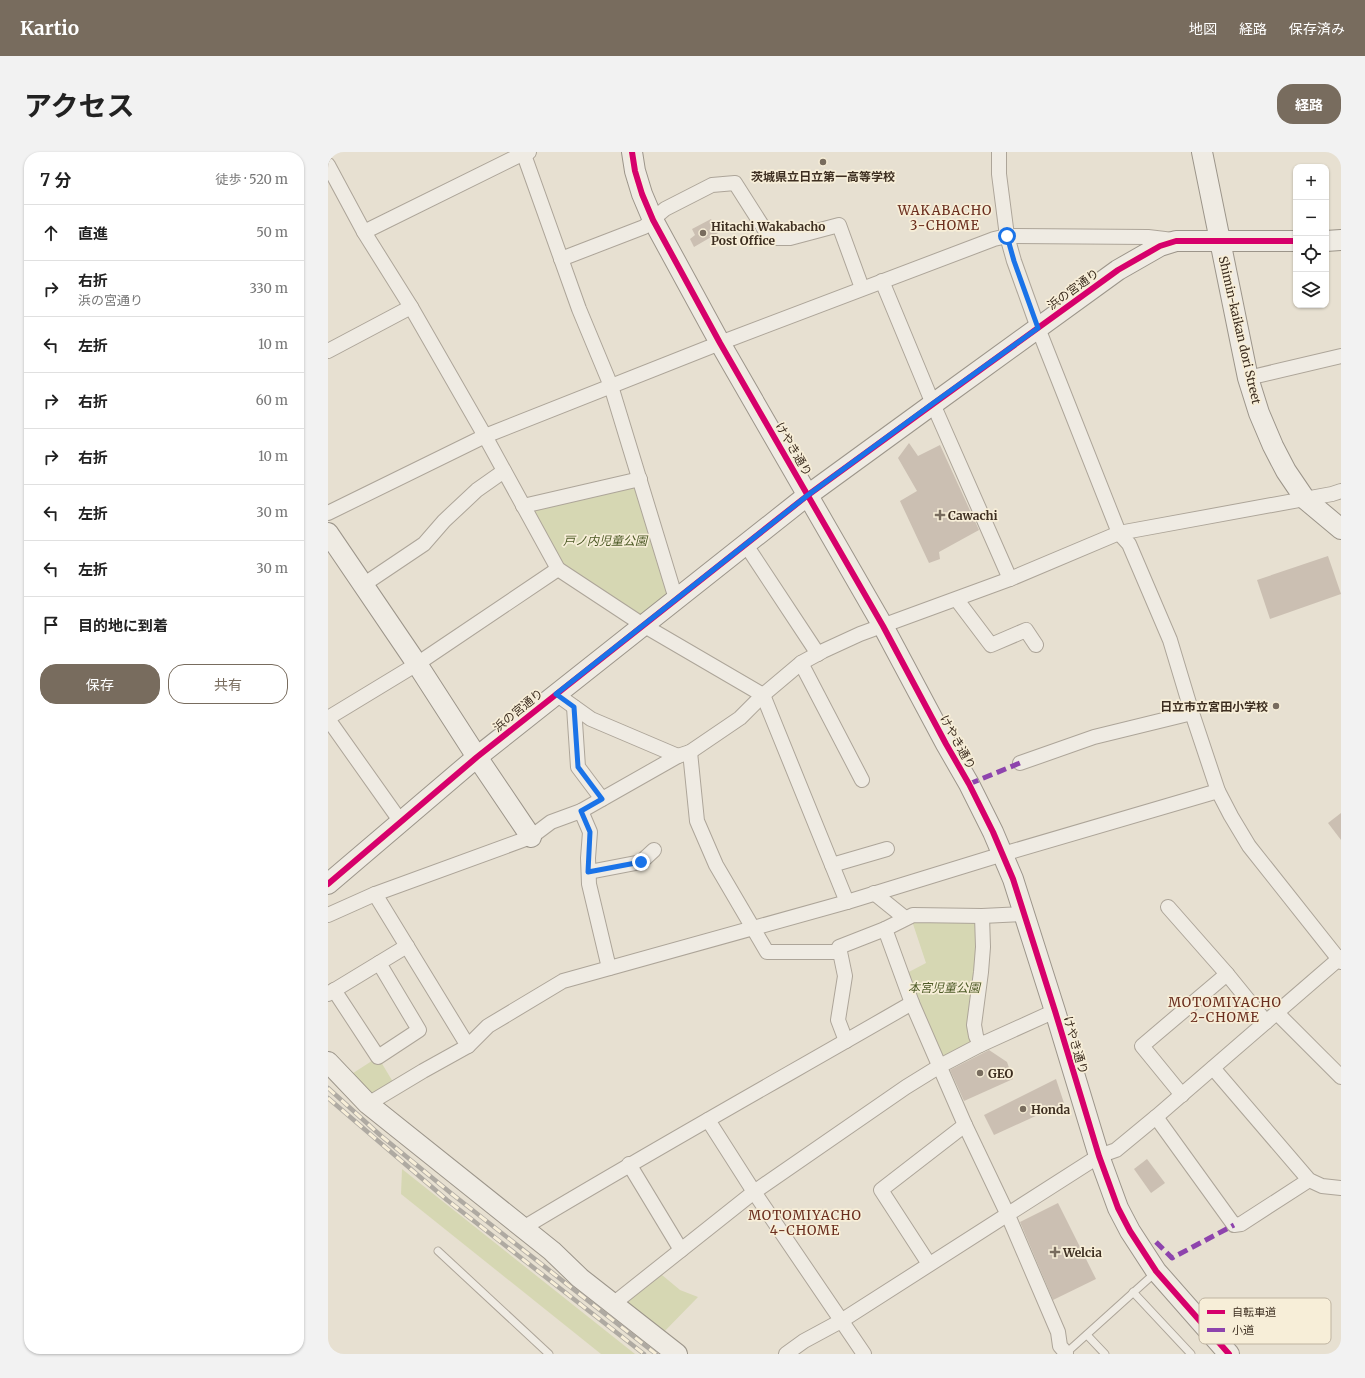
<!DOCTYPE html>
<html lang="ja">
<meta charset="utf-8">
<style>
body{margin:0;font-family:Merriweather,"Noto Sans JP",serif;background:#f2f2f2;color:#222}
.controls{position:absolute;right:12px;top:12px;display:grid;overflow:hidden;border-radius:8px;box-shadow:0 1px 3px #0004}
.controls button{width:36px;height:36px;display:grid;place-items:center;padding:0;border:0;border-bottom:1px solid #e0e0e0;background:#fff;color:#222;font:20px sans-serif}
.stop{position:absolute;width:12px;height:12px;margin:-9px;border:3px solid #1a73e8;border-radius:50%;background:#fff}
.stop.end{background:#1a73e8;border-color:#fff;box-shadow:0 1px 4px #0008}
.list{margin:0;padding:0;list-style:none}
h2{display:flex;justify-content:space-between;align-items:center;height:52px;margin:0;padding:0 16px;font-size:17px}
h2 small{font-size:13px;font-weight:400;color:#767676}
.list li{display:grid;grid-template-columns:26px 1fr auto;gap:12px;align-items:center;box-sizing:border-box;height:56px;padding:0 16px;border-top:1px solid #e0e0e0}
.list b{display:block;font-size:15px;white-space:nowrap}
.list p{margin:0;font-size:13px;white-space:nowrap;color:#767676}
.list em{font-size:13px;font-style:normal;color:#767676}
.actions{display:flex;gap:8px;padding:12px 16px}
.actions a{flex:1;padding:9px 0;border:1px solid #786c5e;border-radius:16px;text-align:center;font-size:14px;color:#786c5e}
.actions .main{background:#786c5e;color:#fff}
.icon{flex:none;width:22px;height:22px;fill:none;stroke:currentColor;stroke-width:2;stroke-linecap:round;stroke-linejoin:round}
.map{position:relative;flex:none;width:1013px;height:1202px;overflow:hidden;border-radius:16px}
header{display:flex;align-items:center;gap:24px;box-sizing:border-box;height:56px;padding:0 20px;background:#786c5e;color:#fff}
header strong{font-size:19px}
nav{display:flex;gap:22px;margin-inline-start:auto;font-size:14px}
.intro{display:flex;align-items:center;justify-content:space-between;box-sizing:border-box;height:96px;padding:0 24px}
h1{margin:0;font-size:28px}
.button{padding:10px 18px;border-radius:16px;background:#786c5e;color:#fff;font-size:14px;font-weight:700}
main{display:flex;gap:24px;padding:0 24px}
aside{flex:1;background:#fff;border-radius:16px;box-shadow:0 1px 3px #0004}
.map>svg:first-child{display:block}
.green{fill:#d6d7b3}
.building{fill:#cbbfb2}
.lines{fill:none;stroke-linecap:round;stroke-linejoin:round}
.lane-casing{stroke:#ada599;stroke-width:9}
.street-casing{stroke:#ada599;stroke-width:16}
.secondary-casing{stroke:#9c958a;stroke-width:22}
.lane{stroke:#efebe3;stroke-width:7}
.street{stroke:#efebe3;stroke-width:14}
.secondary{stroke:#efebe3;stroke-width:20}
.rail-casing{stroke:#afaaa2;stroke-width:4.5}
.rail{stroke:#f7eed8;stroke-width:3;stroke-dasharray:9;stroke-linecap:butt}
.quiet{stroke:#8e44ad;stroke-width:5;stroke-dasharray:10 5;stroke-linecap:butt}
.cycleway-casing{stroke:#f7eed8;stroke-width:8}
.cycleway{stroke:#d6006c;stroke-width:6}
.route{stroke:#1a73e8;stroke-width:5}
.poi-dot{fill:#786c5e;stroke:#f7eed8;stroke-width:1.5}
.labels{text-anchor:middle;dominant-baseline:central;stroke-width:3.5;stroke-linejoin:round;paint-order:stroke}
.poi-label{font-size:12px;font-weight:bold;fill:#3d2e20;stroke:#f7eed8;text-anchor:start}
.street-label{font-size:12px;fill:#3d2e20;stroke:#f7eed8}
.park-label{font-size:12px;font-style:italic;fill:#4d5a26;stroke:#f7eed8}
.neighbourhood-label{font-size:13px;letter-spacing:1px;fill:#6b2e1e;stroke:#f7eed8}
.key{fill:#f7eed8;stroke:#bfb4a1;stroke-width:1}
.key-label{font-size:11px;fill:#3d2e20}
</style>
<header>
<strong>Kartio</strong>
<nav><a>地図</a><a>経路</a><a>保存済み</a></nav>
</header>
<div class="intro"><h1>アクセス</h1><a class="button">経路</a></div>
<main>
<aside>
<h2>7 分<small>徒歩 · 520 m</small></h2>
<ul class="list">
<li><svg class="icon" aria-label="ahead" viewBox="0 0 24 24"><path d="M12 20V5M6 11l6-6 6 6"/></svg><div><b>直進</b></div><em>50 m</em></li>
<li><svg class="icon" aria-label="right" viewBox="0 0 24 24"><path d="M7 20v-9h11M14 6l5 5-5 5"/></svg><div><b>右折</b><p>浜の宮通り</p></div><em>330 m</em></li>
<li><svg class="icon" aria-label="left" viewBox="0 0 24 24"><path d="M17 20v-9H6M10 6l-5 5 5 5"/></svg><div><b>左折</b></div><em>10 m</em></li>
<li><svg class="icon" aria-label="right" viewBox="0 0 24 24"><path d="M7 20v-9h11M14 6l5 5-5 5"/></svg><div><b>右折</b></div><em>60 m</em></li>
<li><svg class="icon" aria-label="right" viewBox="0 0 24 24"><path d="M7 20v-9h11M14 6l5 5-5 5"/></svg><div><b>右折</b></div><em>10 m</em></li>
<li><svg class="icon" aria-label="left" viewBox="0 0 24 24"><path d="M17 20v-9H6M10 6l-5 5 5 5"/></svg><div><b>左折</b></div><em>30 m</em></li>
<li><svg class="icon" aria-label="left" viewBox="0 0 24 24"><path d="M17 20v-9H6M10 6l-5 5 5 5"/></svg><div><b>左折</b></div><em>30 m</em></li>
<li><svg class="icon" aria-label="arrive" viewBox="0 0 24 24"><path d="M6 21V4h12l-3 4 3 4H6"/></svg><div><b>目的地に到着</b></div></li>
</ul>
<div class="actions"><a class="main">保存</a><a>共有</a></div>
</aside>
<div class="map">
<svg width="1013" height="1202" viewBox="0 0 1013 1202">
<rect width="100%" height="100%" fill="#e7e0d1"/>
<g class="green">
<polygon points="312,327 343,445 315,473 230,417 198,359"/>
<polygon points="650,766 646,891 615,907 577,822 598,811 584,769"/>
<polygon points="50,905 68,935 40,952 16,927"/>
<polygon points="74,1017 307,1202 273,1202 73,1042"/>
<polygon points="328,1118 352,1138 370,1145 329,1187 285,1152"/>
</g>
<g class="building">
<polygon points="383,67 390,81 366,95 362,87 367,83 364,77"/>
<polygon points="581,291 590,304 612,293 651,378 611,400 612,407 601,411 572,349 589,339 570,306"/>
<polygon points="1000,404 1013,442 942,467 929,428"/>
<polygon points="1013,661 1013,688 1000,671"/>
<polygon points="661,898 679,910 685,927 636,949 622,918"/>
<polygon points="728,927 736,951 666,983 656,963"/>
<polygon points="819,1007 837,1031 823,1041 806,1017"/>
<polygon points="730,1051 768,1127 725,1148 692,1070"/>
</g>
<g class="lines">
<defs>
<g id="lane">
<polyline points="110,1099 221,1202"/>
<polyline points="805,1140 863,1202"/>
<polyline points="759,1183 777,1202"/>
<polyline points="737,1202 827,1121"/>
</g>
<g id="street">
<polyline points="195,0 251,157 283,234 348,447"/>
<polyline points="671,0 671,22 679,84 686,109 710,176 791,381 801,392 842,488 864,561 890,639 903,664 921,694 1013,810"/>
<polyline points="0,13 36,80 83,155 157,284 230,417 315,473 435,543 519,750"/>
<polyline points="36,80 196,1 201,0"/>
<polyline points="233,107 316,75 337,57 384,33 407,31 442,86 462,86 511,73 534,136"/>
<polyline points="554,129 605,252 682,427"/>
<polyline points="0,199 83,155"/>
<polyline points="920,226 1013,204"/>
<polyline points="195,354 312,327"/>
<polyline points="0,361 157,284 392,191 666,87 679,84 820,85 845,88"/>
<polyline points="418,393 490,502"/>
<polyline points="35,433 96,392 116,369 149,338 176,319"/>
<polyline points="629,448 663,493 698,478 708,493"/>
<polyline points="473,511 534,628"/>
<polyline points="228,542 263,567 350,604"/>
<polyline points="246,555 250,615 274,647"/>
<polyline points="0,566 89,512 230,417"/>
<polyline points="0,567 73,670"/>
<polyline points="362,600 369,669 388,713 439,800 512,800"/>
<polyline points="692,611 766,585 864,561"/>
<polyline points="253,659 262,680 260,706 261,732 281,816"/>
<polyline points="504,713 559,697"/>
<polyline points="261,720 313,710 326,698"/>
<polyline points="546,741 577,766"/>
<polyline points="47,742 140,894"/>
<polyline points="840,755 899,822 938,870"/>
<polyline points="696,762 654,764 585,763 557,777 584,851 637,973 679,1061 730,1180 732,1194 738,1201"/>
<polyline points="0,763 47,742 203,685 223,670 253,659 350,604 362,600 412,566 435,543 473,511 495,499 532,482 682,427 791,381 1004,342 1013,339"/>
<polyline points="6,838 50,905 91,878 51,811"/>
<polyline points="0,842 79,794"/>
<polyline points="949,861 1013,925"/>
<polyline points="518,889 510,868 517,824 511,795 557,777"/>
<polyline points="652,893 648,884 646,873 653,820 655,795 654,764"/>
<polyline points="885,916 981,1028 994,1034 1013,1036"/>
<polyline points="854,943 814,894 899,822"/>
<polyline points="40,952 95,919 140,894 160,874 235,829 519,750 675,702 890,639"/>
<polyline points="828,965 906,1073 913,1072 981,1028"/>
<polyline points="380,968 426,1040 536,1202"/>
<polyline points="301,1012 353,1098"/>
<path d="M195,1076C323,999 454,926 584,851"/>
<polyline points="601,1112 553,1038 637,973"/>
<polyline points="285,1152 426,1040 578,935 612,914 652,893 727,859"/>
<polyline points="458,1202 476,1189 513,1169 771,1004 788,998 828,965 1013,805"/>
</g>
<g id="secondary">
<polyline points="304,0 307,19 314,42 325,68 392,191 555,474 618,592 641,632 665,680 685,727 727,859 771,1004 790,1056 802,1079 828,1119 901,1202"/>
<polyline points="874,0 913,192 920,226 931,261 945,294 958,319 977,347 1013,377"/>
<polyline points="998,89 1013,88"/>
<polyline points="0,381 89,512 149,605 203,685"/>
<polyline points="0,732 149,605 480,343 605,252 790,118 832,94 848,89 968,89"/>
<polyline points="0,910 40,952 224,1099 252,1126 349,1202"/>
</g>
</defs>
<use href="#lane" class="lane-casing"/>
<use href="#street" class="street-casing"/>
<use href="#secondary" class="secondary-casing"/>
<use href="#lane" class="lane"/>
<use href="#street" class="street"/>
<use href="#secondary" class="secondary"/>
<defs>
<g id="rail">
<polyline points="0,936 52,983 124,1042 328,1202"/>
<polyline points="0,946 119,1048 316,1202"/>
</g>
</defs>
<use href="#rail" class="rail-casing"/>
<use href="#rail" class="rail"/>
<g class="quiet">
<polyline points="641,632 692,611"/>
<polyline points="828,1090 844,1106 906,1073"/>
</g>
<defs>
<g id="cycleway">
<polyline points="304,0 307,19 314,42 325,68 392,191 555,474 618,592 641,632 665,680 685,727 727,859 771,1004 790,1056 802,1079 828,1119 901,1202"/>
<polyline points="0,732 149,605 480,343 605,252 790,118 832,94 848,89 968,89"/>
</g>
</defs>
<use href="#cycleway" class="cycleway-casing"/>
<use href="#cycleway" class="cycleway"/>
</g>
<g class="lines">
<polyline class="route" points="313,710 260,720 262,680 253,659 274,647 250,615 246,555 228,542 480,343 604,252 710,176 686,109 679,84"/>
</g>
<g class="poi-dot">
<circle cx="495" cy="10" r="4"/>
<circle cx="375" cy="81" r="4"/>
<path d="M610 357h4v4h4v4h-4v4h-4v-4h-4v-4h4z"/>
<circle cx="948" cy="554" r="4"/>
<circle cx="652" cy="921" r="4"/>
<circle cx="695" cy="957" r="4"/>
<path d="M725 1094h4v4h4v4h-4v4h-4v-4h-4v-4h4z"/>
</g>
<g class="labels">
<g class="poi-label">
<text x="495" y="24" text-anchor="middle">茨城県立日立第一高等学校</text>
<text x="383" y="74">Hitachi Wakabacho<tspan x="383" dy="14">Post Office</tspan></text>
<text x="620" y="363">Cawachi</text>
<text x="940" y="554" text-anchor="end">日立市立宮田小学校</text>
<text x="660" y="921">GEO</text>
<text x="703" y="957">Honda</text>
<text x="735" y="1100">Welcia</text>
</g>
<g class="street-label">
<text transform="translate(745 137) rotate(-36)">浜の宮通り</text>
<text transform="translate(912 178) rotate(77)">Shimin-kaikan dori Street</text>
<text transform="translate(466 297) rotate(60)">けやき通り</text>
<text transform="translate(190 558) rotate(-39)">浜の宮通り</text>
<text transform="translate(630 590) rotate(61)">けやき通り</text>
<text transform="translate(748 893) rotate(74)">けやき通り</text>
</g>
<g class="park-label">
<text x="277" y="388">戸ノ内児童公園</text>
<text x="616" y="835">本宮児童公園</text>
</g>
<g class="neighbourhood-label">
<text x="617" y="58">WAKABACHO<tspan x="617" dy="15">3-CHOME</tspan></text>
<text x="897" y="850">MOTOMIYACHO<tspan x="897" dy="15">2-CHOME</tspan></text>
<text x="477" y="1063">MOTOMIYACHO<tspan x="477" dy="15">4-CHOME</tspan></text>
</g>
</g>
<rect x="871" y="1146" width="132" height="46" rx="6" class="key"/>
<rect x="879" y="1158" width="18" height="4" fill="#d6006c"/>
<rect x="879" y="1176" width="18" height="4" fill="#8e44ad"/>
<g class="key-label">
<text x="904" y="1164">自転車道</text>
<text x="904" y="1182">小道</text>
</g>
</svg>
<div class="controls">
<button>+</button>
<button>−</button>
<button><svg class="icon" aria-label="locate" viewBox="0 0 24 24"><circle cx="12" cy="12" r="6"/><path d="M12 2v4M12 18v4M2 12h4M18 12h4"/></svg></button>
<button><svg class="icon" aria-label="layers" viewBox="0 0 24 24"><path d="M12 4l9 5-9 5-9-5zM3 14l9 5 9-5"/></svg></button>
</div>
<div class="stop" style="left:679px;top:84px"></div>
<div class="stop end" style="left:313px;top:710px"></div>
</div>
</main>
